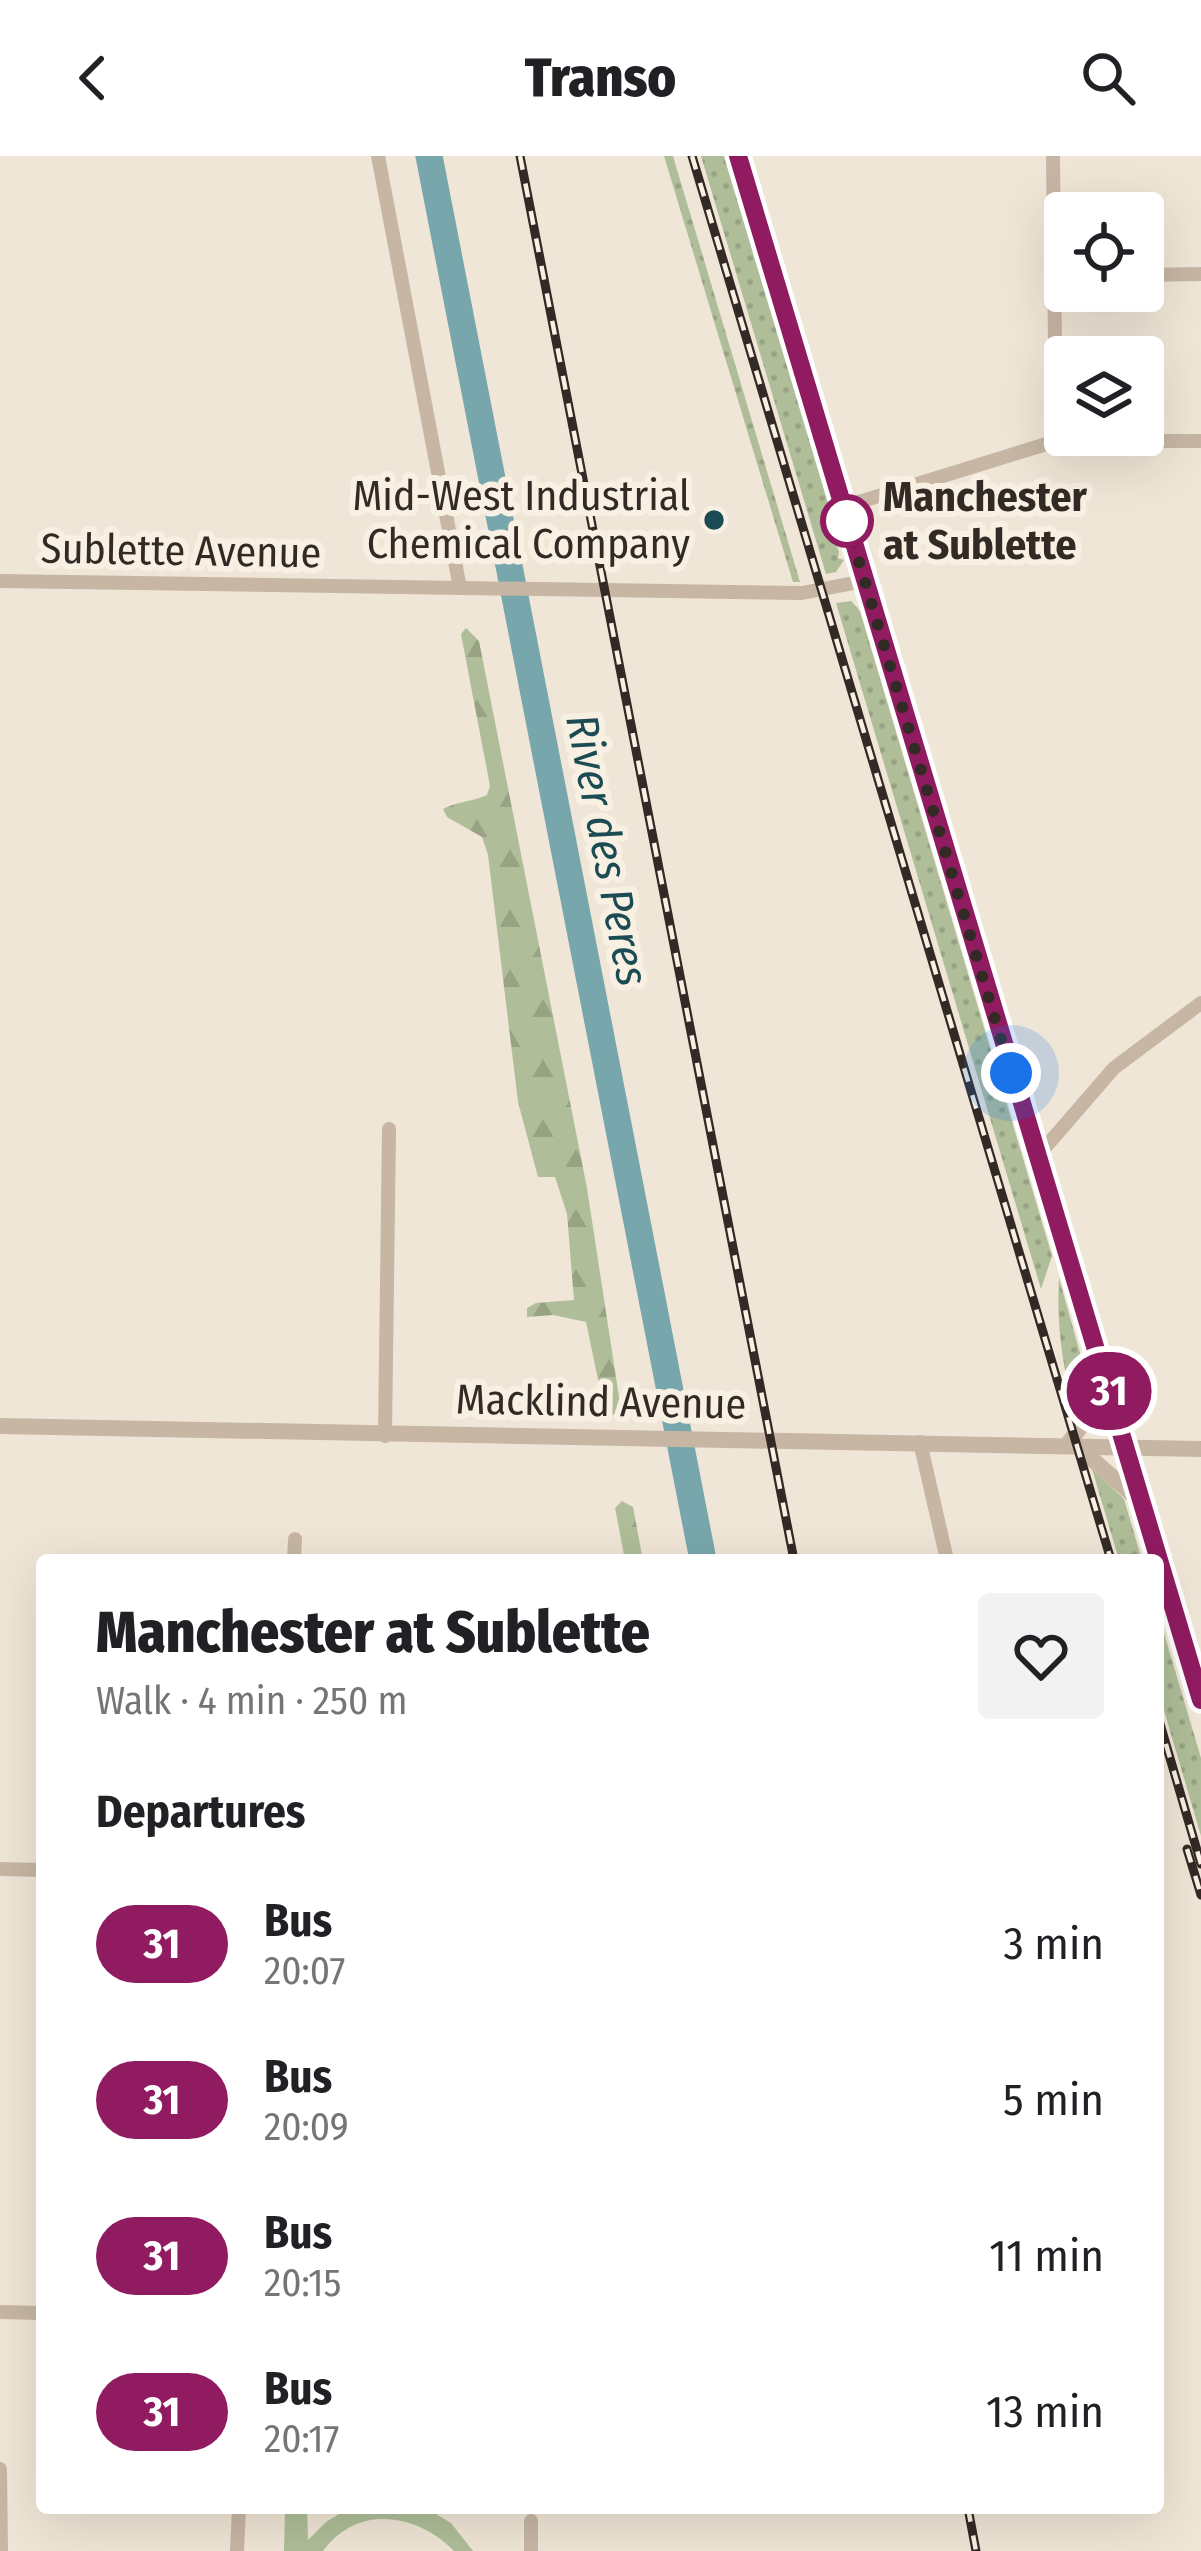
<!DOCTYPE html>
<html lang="en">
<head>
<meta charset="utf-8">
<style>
  :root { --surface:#fff; --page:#f2f2f2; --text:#202124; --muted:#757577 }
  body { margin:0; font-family:"Fira Sans Condensed",sans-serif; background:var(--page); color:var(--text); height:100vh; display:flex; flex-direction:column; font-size:45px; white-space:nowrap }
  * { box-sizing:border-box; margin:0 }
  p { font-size:39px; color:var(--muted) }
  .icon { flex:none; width:66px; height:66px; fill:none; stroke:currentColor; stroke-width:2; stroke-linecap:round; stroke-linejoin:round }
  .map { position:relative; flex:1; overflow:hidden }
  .panel { position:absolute; left:36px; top:1398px; width:1128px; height:960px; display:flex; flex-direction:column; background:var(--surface); border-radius:12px; box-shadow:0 12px 48px #0002 }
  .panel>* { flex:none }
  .badge { padding:0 24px; border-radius:39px; font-size:42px; line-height:78px }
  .buttons { position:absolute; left:1044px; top:36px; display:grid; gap:24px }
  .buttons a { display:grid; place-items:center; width:120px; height:120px; border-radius:12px; background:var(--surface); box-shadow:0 12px 48px #0002; font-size:60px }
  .you { position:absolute; width:60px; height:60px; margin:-30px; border:9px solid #fff; border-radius:50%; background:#1a73e8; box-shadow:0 0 0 18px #1a73e833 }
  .map>.badge { position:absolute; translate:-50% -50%; box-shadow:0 0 0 6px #fff }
  h2 { padding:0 60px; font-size:45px; line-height:108px }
  .round { display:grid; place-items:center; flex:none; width:126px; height:126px; border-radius:12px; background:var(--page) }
  .headline { display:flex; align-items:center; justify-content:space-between; height:204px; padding:0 60px }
  h1 { font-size:57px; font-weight:800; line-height:90px }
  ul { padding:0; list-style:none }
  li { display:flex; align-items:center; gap:36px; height:156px; padding:0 60px }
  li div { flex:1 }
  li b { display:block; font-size:45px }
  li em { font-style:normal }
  li .badge { min-width:132px; font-weight:700; text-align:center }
  header { display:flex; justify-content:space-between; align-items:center; height:156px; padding:0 60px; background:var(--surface); font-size:54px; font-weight:800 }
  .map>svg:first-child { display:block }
  .grass { fill:url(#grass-dots) }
  .forest { fill:url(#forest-firs) }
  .pitch { fill:#afbe98 }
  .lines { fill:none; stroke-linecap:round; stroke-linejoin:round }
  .river { stroke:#77a6ac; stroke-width:27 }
  .minor { stroke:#c7b6a4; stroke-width:14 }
  .tertiary { stroke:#c7b6a4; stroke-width:16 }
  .secondary { stroke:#9b8575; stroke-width:18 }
  .rail-casing { stroke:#332a25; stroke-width:9 }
  .rail { stroke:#f8f0e3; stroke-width:4.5; stroke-dasharray:14; stroke-linecap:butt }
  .line-casing { stroke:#fff; stroke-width:27 }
  .line { stroke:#901b61; stroke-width:18 }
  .walk { stroke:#332a25; stroke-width:12; stroke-dasharray:0 21.6 }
  .poi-dot { fill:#1c4c53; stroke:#f8f0e3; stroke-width:4.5 }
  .stop-dot { fill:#fff; stroke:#901b61; stroke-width:6 }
  .labels { text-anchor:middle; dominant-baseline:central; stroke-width:12; stroke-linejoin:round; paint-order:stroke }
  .poi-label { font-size:42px; fill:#332a25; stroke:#f8f0e3; text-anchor:end }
  .stop-label { font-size:42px; font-weight:bold; fill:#332a25; stroke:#f8f0e3; text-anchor:start }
  .street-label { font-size:42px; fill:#332a25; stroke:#f8f0e3 }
  .water-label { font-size:45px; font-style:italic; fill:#1c4c53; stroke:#f8f0e3 }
</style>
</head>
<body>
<header><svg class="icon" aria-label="back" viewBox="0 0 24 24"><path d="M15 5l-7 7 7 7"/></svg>Transo<svg class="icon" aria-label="search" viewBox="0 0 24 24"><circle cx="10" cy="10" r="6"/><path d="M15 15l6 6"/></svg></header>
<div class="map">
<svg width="1201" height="2395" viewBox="0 0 1201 2395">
  <defs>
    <pattern id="grass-dots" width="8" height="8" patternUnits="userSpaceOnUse" patternTransform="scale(3)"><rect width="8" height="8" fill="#afbe98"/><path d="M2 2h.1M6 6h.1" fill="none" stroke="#97a383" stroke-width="1.8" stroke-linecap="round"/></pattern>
    <pattern id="forest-firs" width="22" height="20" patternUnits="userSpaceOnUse" patternTransform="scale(3)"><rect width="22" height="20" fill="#afbe98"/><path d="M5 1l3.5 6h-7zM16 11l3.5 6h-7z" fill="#97a383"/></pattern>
  </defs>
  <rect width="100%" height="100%" fill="#f0e6d7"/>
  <g class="grass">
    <path d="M 664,0 L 673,0 L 800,426 L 793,426 Z"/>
    <path d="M 701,0 L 725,0 L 835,368 L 829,370 L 839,396 L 838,402 L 844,404 L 836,416 L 826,418 Z"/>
    <path d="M 851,445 L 860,455 L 1052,1100 L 1041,1133 L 836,447 Z"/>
    <path d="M 1059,1122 L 1087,1222 L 1077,1263 C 1063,1216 1056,1171 1059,1122 Z"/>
    <path d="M 1092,1313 L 1124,1343 L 1142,1404 L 1119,1404 Z"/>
    <path d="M 1158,1457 L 1201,1602 L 1201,1680 L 1158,1534 Z"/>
  </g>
  <g class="forest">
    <path d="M 466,472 L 479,485 L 587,1032 L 621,1254 L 613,1259 L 605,1257 L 586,1166 L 553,1159 L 527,1161 L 527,1152 L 536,1147 L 574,1144 L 567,1058 L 555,1021 L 538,1021 L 518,946 L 488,699 L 482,681 L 447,661 L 443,653 C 457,645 472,646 487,639 L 490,630 L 461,478 Z"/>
    <path d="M 622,1345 L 633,1351 L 643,1404 L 625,1404 L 615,1352 Z"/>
  </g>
  <path class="pitch" d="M 285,2352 L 307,2352 L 308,2384 L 326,2366 L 349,2352 L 426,2352 L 451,2367 L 473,2395 L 454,2395 C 417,2357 357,2348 323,2395 L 284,2395 Z"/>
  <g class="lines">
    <path class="river" d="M 429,0 L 703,1404"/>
    <g class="minor">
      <path d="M 378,0 L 460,432"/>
      <path d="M 1053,0 L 1056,285"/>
      <path d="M 1143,119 L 1201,118"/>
      <path d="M 843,351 L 1056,285 L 1201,285"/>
      <path d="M 0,425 L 802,437 L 864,425"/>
      <path d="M 1036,1002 L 1114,912 L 1201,847"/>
      <path d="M 385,1280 L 389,973"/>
      <path d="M 920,1286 L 947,1404"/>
      <path d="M 294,1404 L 295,1383"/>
      <path d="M 0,1713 L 42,1714"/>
      <path d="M 0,2156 L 42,2157"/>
      <path d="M 0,2313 L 1,2395"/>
      <path d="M 531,2365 L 531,2395"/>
      <path d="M 237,2395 L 239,2352"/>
    </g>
    <g class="tertiary">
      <path d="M 0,1270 L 1201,1293"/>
      <path d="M 1067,1289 L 1085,1265 L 1105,1222"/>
      <path d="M 1077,1290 L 1142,1347"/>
    </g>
    <path class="secondary" d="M 738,0 L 1201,1544"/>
    <g class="rail-casing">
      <g id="rail">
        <path d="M 520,0 L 794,1404"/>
        <path d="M 692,0 L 1111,1404"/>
        <path d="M 1158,1561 L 1201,1708"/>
        <path d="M 1187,1693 L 1201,1739"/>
        <path d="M 968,2352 L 976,2395"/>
      </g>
    </g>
    <use href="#rail" class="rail"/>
  </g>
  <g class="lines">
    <g class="line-casing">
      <path id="line" d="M 738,0 L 1201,1544"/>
    </g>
    <use href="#line" class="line"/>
    <path class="walk" d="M 847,365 L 1011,917"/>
  </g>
  <circle class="poi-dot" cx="714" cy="364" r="12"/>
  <circle class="stop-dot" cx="847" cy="365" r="24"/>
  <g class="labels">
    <g class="poi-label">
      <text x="690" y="340">Mid-West Industrial<tspan x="690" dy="48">Chemical Company</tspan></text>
    </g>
    <g class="stop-label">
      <text x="883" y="341">Manchester<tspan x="883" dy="48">at Sublette</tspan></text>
    </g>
    <g class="street-label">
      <text transform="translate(181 395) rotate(1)">Sublette Avenue</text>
      <text transform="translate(601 1246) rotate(1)">Macklind Avenue</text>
    </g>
    <g class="water-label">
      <text transform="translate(607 694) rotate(79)">River des Peres</text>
    </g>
  </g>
</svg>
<div class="buttons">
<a><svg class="icon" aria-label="locate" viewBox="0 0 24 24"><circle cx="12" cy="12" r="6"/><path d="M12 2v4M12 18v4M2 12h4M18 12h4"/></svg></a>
<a><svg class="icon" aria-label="layers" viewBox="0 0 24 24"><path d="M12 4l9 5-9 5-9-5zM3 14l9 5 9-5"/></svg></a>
</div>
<div class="you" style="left:1011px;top:917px"></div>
<b class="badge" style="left:1109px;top:1235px;background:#901b61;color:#fff">31</b>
<section class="panel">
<div class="headline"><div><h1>Manchester at Sublette</h1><p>Walk · 4 min · 250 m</p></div><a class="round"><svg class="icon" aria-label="heart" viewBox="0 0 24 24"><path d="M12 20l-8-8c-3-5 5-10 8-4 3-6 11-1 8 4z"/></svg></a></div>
<h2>Departures</h2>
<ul>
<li><span class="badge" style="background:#901b61;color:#fff">31</span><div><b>Bus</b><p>20:07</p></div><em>3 min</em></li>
<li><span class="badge" style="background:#901b61;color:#fff">31</span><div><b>Bus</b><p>20:09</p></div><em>5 min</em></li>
<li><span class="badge" style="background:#901b61;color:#fff">31</span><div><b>Bus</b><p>20:15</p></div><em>11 min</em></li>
<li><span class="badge" style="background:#901b61;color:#fff">31</span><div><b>Bus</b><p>20:17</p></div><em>13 min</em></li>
</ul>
</section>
</div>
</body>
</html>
